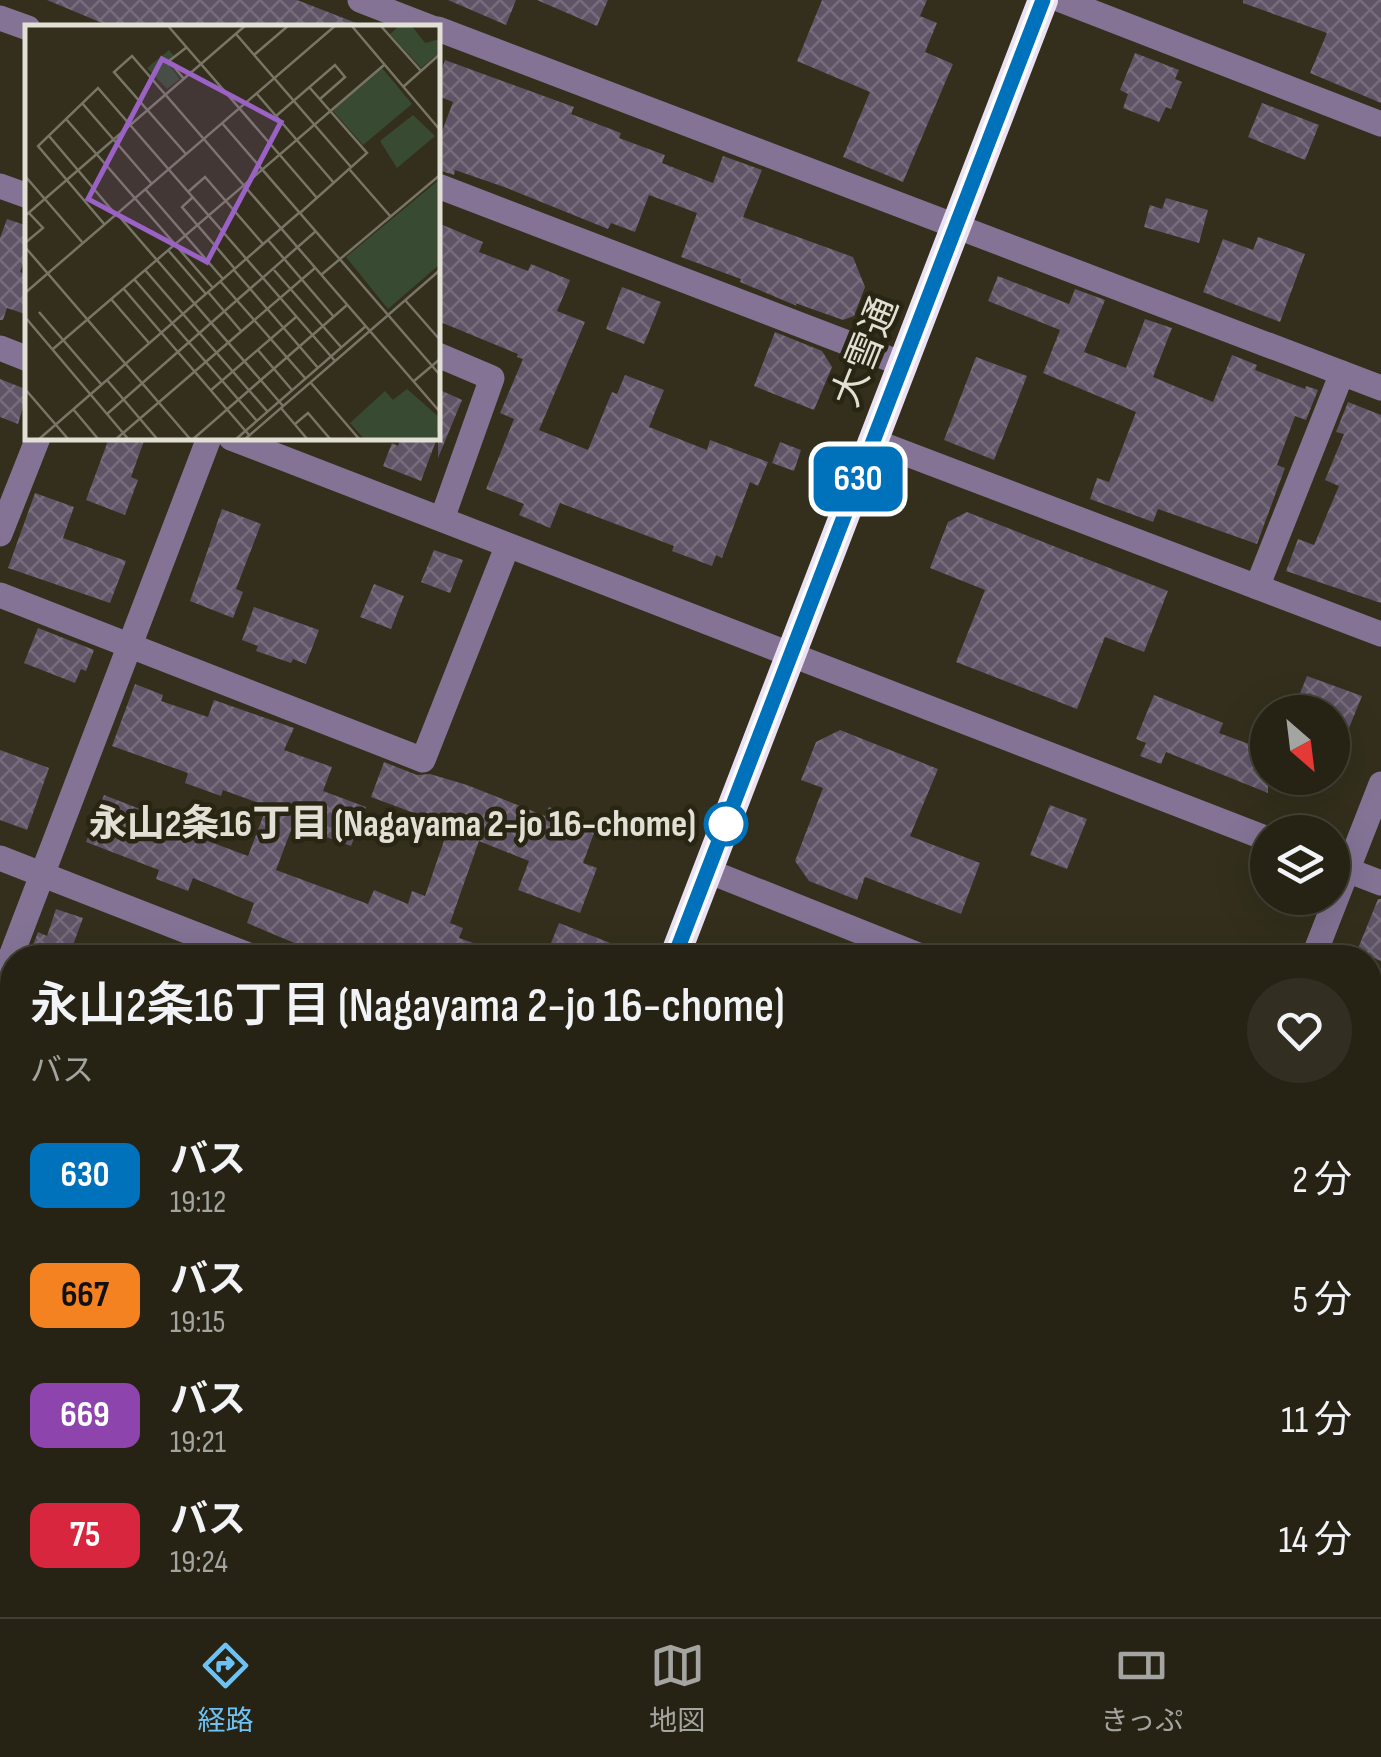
<!DOCTYPE html>
<html lang="ja">
<head>
<meta charset="utf-8">
<style>
  :root { --surface:#262315; --page:#322f22; --text:#f1f3f6; --muted:#a4a4a0; --line:#424034; --accent:#6ec2f3 }
  body { margin:0; font-family:"Sofia Sans Condensed","Noto Sans JP",sans-serif; background:var(--page); color:var(--text); height:100vh; display:flex; flex-direction:column; font-size:38px; white-space:nowrap }
  * { box-sizing:border-box; margin:0 }
  p { font-size:32px; color:var(--muted) }
  .icon { flex:none; width:55px; height:55px; fill:none; stroke:currentColor; stroke-width:2; stroke-linecap:round; stroke-linejoin:round }
  .map { position:relative; flex:1; overflow:hidden }
  .panel { position:absolute; left:0px; top:945px; width:1382px; height:672px; display:flex; flex-direction:column; background:var(--surface); border-radius:40px 40px 0 0; box-shadow:0 10px 40px #0002,0 0 0 2px var(--line) }
  .panel>* { flex:none }
  .badge { padding:0 20px; border-radius:15px; font-size:35px; line-height:65px }
  .needle { width:65px; rotate:152deg }
  .fabs { position:absolute; left:1250px; top:695px; display:grid; gap:20px }
  .fabs a { display:grid; place-items:center; width:100px; height:100px; border-radius:50%; background:var(--surface); box-shadow:0 10px 40px #0002,0 0 0 2px var(--line); font-size:50px }
  .map>.badge { position:absolute; translate:-50% -50%; box-shadow:0 0 0 5px #fff }
  .round { display:grid; place-items:center; flex:none; width:105px; height:105px; border-radius:52px; background:var(--page) }
  .head { display:flex; align-items:center; justify-content:space-between; height:170px; padding:0 30px }
  h1 { font-size:48px; font-weight:600; line-height:75px }
  ul { padding:0; list-style:none }
  li { display:flex; align-items:center; gap:30px; height:120px; padding:0 30px }
  li div { flex:1 }
  li b { display:block; font-size:38px }
  li em { font-style:normal }
  li .badge { min-width:110px; font-weight:700; text-align:center }
  .menu { display:flex; justify-content:space-around; align-items:center; height:140px; border-top:2px solid var(--line); background:var(--surface); font-size:28px; color:var(--muted) }
  .menu a { display:grid; justify-items:center; gap:5px }
  .menu .active { color:var(--accent) }
  .map>svg:first-child { display:block }
  .grass { fill:url(#grass-tufts) }
  .building { fill:url(#building-cross-hatch) }
  .lines { fill:none; stroke-linecap:round; stroke-linejoin:round }
  .minor { stroke:#847395; stroke-width:25 }
  .highway { stroke:#eae2f3; stroke-width:30 }
  .line-casing { stroke:#fff; stroke-width:22 }
  .line { stroke:#0072bc; stroke-width:15 }
  .stop-dot { fill:#fff; stroke:#0072bc; stroke-width:5 }
  .labels { text-anchor:middle; dominant-baseline:central; stroke-width:9; stroke-linejoin:round; paint-order:stroke }
  .street-label { font-size:38px; fill:#e2dfd4; stroke:#292513 }
  .stop-label { font-size:38px; font-weight:bold; fill:#e2dfd4; stroke:#292513; text-anchor:end }
  .inset-road { fill:none; stroke:#797566; stroke-width:2.5 }
  .view { fill:#9a62c5; fill-opacity:0.15; stroke:#9a62c5; stroke-width:5 }
  .inset-edge { fill:none; stroke:#e2dfd4; stroke-width:5 }
</style>
</head>
<body>
<div class="map">
<svg width="1381" height="1617" viewBox="0 0 1381 1617">
  <defs>
    <pattern id="grass-tufts" width="24" height="20" patternUnits="userSpaceOnUse" patternTransform="scale(2.5)"><rect width="24" height="20" fill="#394a33"/><path d="M3 7l-1-3M5 7V3M7 7l1-3M15 17l-1-3M17 17v-4M19 17l1-3" fill="none" stroke="#556450"/></pattern>
    <pattern id="building-cross-hatch" width="8" height="8" patternUnits="userSpaceOnUse" patternTransform="scale(2.5)"><rect width="8" height="8" fill="#5f5466"/><path d="M0 0l8 8M0 8l8-8" fill="none" stroke="#766c7b"/></pattern>
  </defs>
  <rect width="100%" height="100%" fill="#332f1c"/>
  <path class="grass" d="M 1370,1422 L 1381,1426 L 1381,1617 L 1327,1617 L 1300,1605 L 1370,1605 Z"/>
  <g class="building">
    <path d="M 47,0 L 297,0 L 364,26 L 114,28 Z"/>
    <path d="M 448,0 L 516,0 L 506,25 Z"/>
    <path d="M 537,0 L 608,0 L 597,26 Z"/>
    <path d="M 822,0 L 927,0 L 920,16 L 937,23 L 925,52 L 953,64 L 903,182 L 843,157 L 870,92 L 797,61 Z"/>
    <path d="M 1243,0 L 1381,0 L 1381,103 L 1310,73 L 1327,33 L 1243,3 Z"/>
    <path d="M 1135,53 L 1179,70 L 1175,79 L 1182,82 L 1171,109 L 1166,107 L 1159,122 L 1123,108 L 1128,94 L 1120,90 Z"/>
    <path d="M 445,60 L 574,107 L 571,114 L 621,133 L 619,138 L 665,155 L 662,163 L 713,183 L 723,156 L 762,170 L 743,217 L 853,257 L 865,287 L 854,316 L 843,320 L 795,303 L 797,306 L 740,282 L 741,279 L 681,257 L 697,213 L 649,195 L 635,232 L 611,223 L 608,229 L 507,188 L 455,170 L 454,175 L 438,170 L 438,142 L 453,102 L 438,96 L 438,80 Z"/>
    <path d="M 1262,103 L 1319,125 L 1305,160 L 1248,137 Z"/>
    <path d="M 1166,198 L 1208,210 L 1199,243 L 1144,227 L 1150,205 L 1162,209 Z"/>
    <path d="M 7,219 L 28,226 L 28,252 L 20,272 L 28,275 L 28,315 L 7,308 L 3,320 L 0,320 L 0,238 Z"/>
    <path d="M 438,223 L 483,242 L 479,252 L 528,271 L 531,264 L 570,280 L 557,311 L 585,322 L 539,430 L 588,450 L 612,392 L 617,394 L 625,375 L 664,390 L 649,427 L 707,450 L 710,440 L 768,462 L 758,486 L 750,482 L 722,558 L 716,555 L 712,566 L 672,551 L 674,546 L 560,503 L 550,528 L 519,515 L 524,504 L 486,489 L 514,419 L 500,413 L 523,359 L 517,357 L 518,354 L 438,321 Z"/>
    <path d="M 1258,237 L 1305,254 L 1280,322 L 1203,292 L 1223,239 L 1253,250 Z"/>
    <path d="M 998,276 L 1069,304 L 1075,289 L 1105,300 L 1084,352 L 1126,368 L 1145,319 L 1172,328 L 1153,377 L 1213,402 L 1232,355 L 1257,365 L 1255,370 L 1305,389 L 1306,386 L 1318,390 L 1306,420 L 1295,416 L 1277,465 L 1285,468 L 1257,544 L 1158,509 L 1153,522 L 1090,499 L 1097,478 L 1109,482 L 1136,412 L 1043,373 L 1060,330 L 988,301 Z"/>
    <path d="M 622,287 L 661,302 L 644,344 L 606,329 Z"/>
    <path d="M 775,332 L 822,351 L 832,367 L 814,410 L 754,386 Z"/>
    <path d="M 976,357 L 1027,376 L 994,460 L 944,440 Z"/>
    <path d="M 0,379 L 28,390 L 18,424 L 0,417 Z"/>
    <path d="M 438,389 L 462,400 L 438,458 Z"/>
    <path d="M 1348,402 L 1381,415 L 1381,603 L 1286,571 L 1298,539 L 1314,545 L 1339,486 L 1325,480 L 1344,434 L 1336,432 Z"/>
    <path d="M 109,438 L 145,438 L 131,477 L 138,480 L 125,515 L 86,500 Z"/>
    <path d="M 401,438 L 437,438 L 421,481 L 383,466 L 392,443 L 398,446 Z"/>
    <path d="M 780,442 L 801,450 L 794,471 L 772,463 Z"/>
    <path d="M 35,493 L 74,507 L 63,538 L 126,561 L 110,603 L 8,568 Z"/>
    <path d="M 222,509 L 261,524 L 236,589 L 243,592 L 233,618 L 190,601 Z"/>
    <path d="M 967,512 L 1168,591 L 1144,652 L 1105,637 L 1077,709 L 956,662 L 985,590 L 930,568 L 948,522 Z"/>
    <path d="M 434,550 L 463,560 L 450,593 L 421,582 Z"/>
    <path d="M 374,584 L 404,596 L 391,629 L 360,617 Z"/>
    <path d="M 254,607 L 319,630 L 306,664 L 293,659 L 291,663 L 256,651 L 258,646 L 242,640 Z"/>
    <path d="M 38,628 L 94,650 L 86,671 L 81,669 L 75,683 L 24,663 Z"/>
    <path d="M 1307,676 L 1362,696 L 1349,728 L 1332,722 L 1332,712 L 1307,712 L 1294,708 Z"/>
    <path d="M 135,684 L 163,695 L 161,701 L 208,717 L 214,700 L 294,728 L 284,750 L 332,767 L 323,791 L 366,807 L 351,846 L 293,825 L 276,870 L 368,904 L 374,890 L 408,904 L 412,891 L 425,896 L 449,826 L 371,797 L 384,762 L 417,775 L 430,774 L 467,785 L 545,816 L 549,807 L 597,825 L 583,863 L 597,868 L 580,913 L 518,890 L 529,861 L 479,841 L 450,923 L 463,928 L 459,938 L 505,954 L 504,958 L 366,958 L 336,945 L 333,953 L 313,945 L 311,950 L 247,923 L 254,903 L 193,878 L 188,891 L 156,879 L 159,870 L 86,842 L 104,795 L 140,809 L 138,815 L 248,856 L 267,806 L 223,790 L 221,796 L 185,783 L 188,773 L 112,746 Z"/>
    <path d="M 1154,695 L 1223,723 L 1219,733 L 1268,751 L 1268,793 L 1166,752 L 1161,764 L 1140,756 L 1146,743 L 1136,739 Z"/>
    <path d="M 840,730 L 938,769 L 910,836 L 980,863 L 961,914 L 865,877 L 857,900 L 809,881 L 795,861 L 823,788 L 801,780 L 816,742 Z"/>
    <path d="M 0,750 L 49,768 L 27,830 L 0,820 Z"/>
    <path d="M 1050,805 L 1087,819 L 1067,869 L 1030,855 Z"/>
    <path d="M 1378,899 L 1381,899 L 1381,961 L 1357,951 Z"/>
    <path d="M 56,909 L 83,918 L 73,945 L 99,955 L 99,958 L 28,958 L 38,932 L 47,936 Z"/>
    <path d="M 559,923 L 644,956 L 644,958 L 545,958 Z"/>
  </g>
  <g class="lines">
    <g class="minor">
      <path d="M 360,0 L 432,28"/>
      <path d="M 1061,0 L 1381,124"/>
      <path d="M 0,18 L 28,28"/>
      <path d="M 438,29 L 1381,388"/>
      <path d="M 0,186 L 28,196"/>
      <path d="M 438,186 L 905,365"/>
      <path d="M 0,348 L 28,359"/>
      <path d="M 438,355 L 492,378 L 442,519"/>
      <path d="M 231,438 L 1268,839"/>
      <path d="M 873,441 L 1381,634"/>
      <path d="M 0,534 L 38,438"/>
      <path d="M 1257,587 L 1342,373"/>
      <path d="M 0,595 L 423,760 L 507,547"/>
      <path d="M 0,858 L 256,958"/>
      <path d="M 1334,865 L 1381,883"/>
      <path d="M 708,871 L 926,958"/>
      <path d="M 1313,958 L 1381,784"/>
      <path d="M 0,985 L 209,438"/>
      <path d="M 0,1124 L 12,1129"/>
      <path d="M 1370,1131 L 1381,1135"/>
      <path d="M 0,1372 L 12,1377"/>
      <path d="M 1370,1388 L 1381,1392"/>
      <path d="M 599,1605 L 630,1617"/>
      <path d="M 1244,1605 L 1275,1617"/>
      <path d="M 1059,1617 L 1063,1605"/>
    </g>
    <g class="highway">
      <path d="M 674,958 L 1043,0"/>
      <path d="M 417,1617 L 422,1605"/>
    </g>
  </g>
  <g class="lines">
    <g class="line-casing">
      <path id="line" d="M 674,958 L 1043,0"/>
    </g>
    <use href="#line" class="line"/>
  </g>
  <circle class="stop-dot" cx="726" cy="824" r="20"/>
  <g class="labels">
    <g class="street-label">
      <text transform="translate(866 352) rotate(-68)">大雪通</text>
    </g>
    <g class="stop-label">
      <text x="696" y="824">永山2条16丁目 (Nagayama 2-jo 16-chome)</text>
    </g>
  </g>
  <g transform="translate(25 25)">
    <rect width="415" height="415" fill="#332f1c"/>
    <path d="M 375,0 L 386,0 L 400,18 L 415,14 L 415,27 L 396,43 L 365,9 ZM 144,25 L 149,31 L 142,37 L 155,54 L 142,64 L 122,43 ZM 357,43 L 387,79 L 338,120 L 307,85 ZM 415,154 L 415,239 L 363,284 L 321,232 Z" fill="#394a33"/>
    <path d="M 388,90 L 410,111 L 372,143 L 355,116 ZM 382,364 L 415,393 L 411,415 L 340,415 L 325,398 L 360,366 L 368,375 Z" fill="#394a33"/>
    <path class="inset-road" d="M 326,0 L 415,105M 355,0 L 396,46M 144,2 L 292,173M 211,9 L 326,142M 229,30 L 264,0M 159,54 L 144,36 L 162,22M 378,62 L 415,29M 232,69 L 309,158M 57,78 L 127,159M 251,91 L 310,40 L 320,52 L 295,74M 41,94 L 188,263M 197,98 L 415,350M 24,111 L 91,190M 161,129 L 89,47 L 107,31 L 415,387M 325,145 L 366,192M 0,151 L 57,217M 121,165 L 198,254M 163,167 L 180,152 L 238,219M 168,172 L 157,182 L 210,244M 275,188 L 342,128 L 285,63M 93,190 L 258,381M 0,191 L 221,0M 80,200 L 13,121 L 73,63 L 310,336M 243,215 L 309,292M 0,218 L 18,203 L 4,188M 0,222 L 166,415M 143,225 L 181,269M 120,245 L 242,386M 209,245 L 293,343M 249,245 L 316,322M 296,250 L 415,150M 109,254 L 232,396M 195,256 L 280,353M 98,263 L 224,410M 183,267 L 216,306M 0,268 L 311,0M 86,274 L 124,318M 380,275 L 415,315M 14,287 L 76,359M 0,292 L 104,415M 28,324 L 359,40M 232,324 L 267,365M 82,355 L 133,415M 389,356 L 415,334M 286,358 L 335,415M 0,364 L 44,415M 185,366 L 271,292M 256,383 L 283,415M 48,384 L 74,415M 82,389 L 291,206M 270,399 L 283,388 L 306,415M 13,415 L 275,187M 90,415 L 290,243M 167,415 L 322,280M 210,415 L 341,301M 219,415 L 415,245"/>
    <path class="view" d="M 137,34 L 256,97 L 182,237 L 63,174 Z"/>
    <rect width="415" height="415" class="inset-edge"/>
  </g>
</svg>
<div class="fabs">
<a><svg class="needle" viewBox="-14 -14 28 28"><path d="M0-13l5 13h-10z" fill="#e53935"/><path d="M0 13l5-13h-10z" fill="#a4a4a0"/></svg></a>
<a><svg class="icon" aria-label="layers" viewBox="0 0 24 24"><path d="M12 4l9 5-9 5-9-5zM3 14l9 5 9-5"/></svg></a>
</div>
<b class="badge" style="left:858px;top:479px;background:#0072bc;color:#fff">630</b>
<section class="panel">
<div class="head"><div><h1>永山2条16丁目 (Nagayama 2-jo 16-chome)</h1><p>バス</p></div><a class="round"><svg class="icon" aria-label="heart" viewBox="0 0 24 24"><path d="M12 20l-8-8c-3-5 5-10 8-4 3-6 11-1 8 4z"/></svg></a></div>
<ul>
<li><span class="badge" style="background:#0072bc;color:#fff">630</span><div><b>バス</b><p>19:12</p></div><em>2 分</em></li>
<li><span class="badge" style="background:#f58220;color:#111">667</span><div><b>バス</b><p>19:15</p></div><em>5 分</em></li>
<li><span class="badge" style="background:#8e44ad;color:#fff">669</span><div><b>バス</b><p>19:21</p></div><em>11 分</em></li>
<li><span class="badge" style="background:#d7263d;color:#fff">75</span><div><b>バス</b><p>19:24</p></div><em>14 分</em></li>
</ul>
</section>
</div>
<nav class="menu">
<a class="active"><svg class="icon" aria-label="directions" viewBox="0 0 24 24"><path d="M12 3l9 9-9 9-9-9zM9 14v-3h6M13 9l2 2-2 2"/></svg>経路</a>
<a><svg class="icon" aria-label="map" viewBox="0 0 24 24"><path d="M3 6l6-2 6 2 6-2v14l-6 2-6-2-6 2zM9 4v14M15 6v14"/></svg>地図</a>
<a><svg class="icon" aria-label="tickets" viewBox="0 0 24 24"><path d="M3 7h18v10H3zM15 7v10"/></svg>きっぷ</a>
</nav>
</body>
</html>
